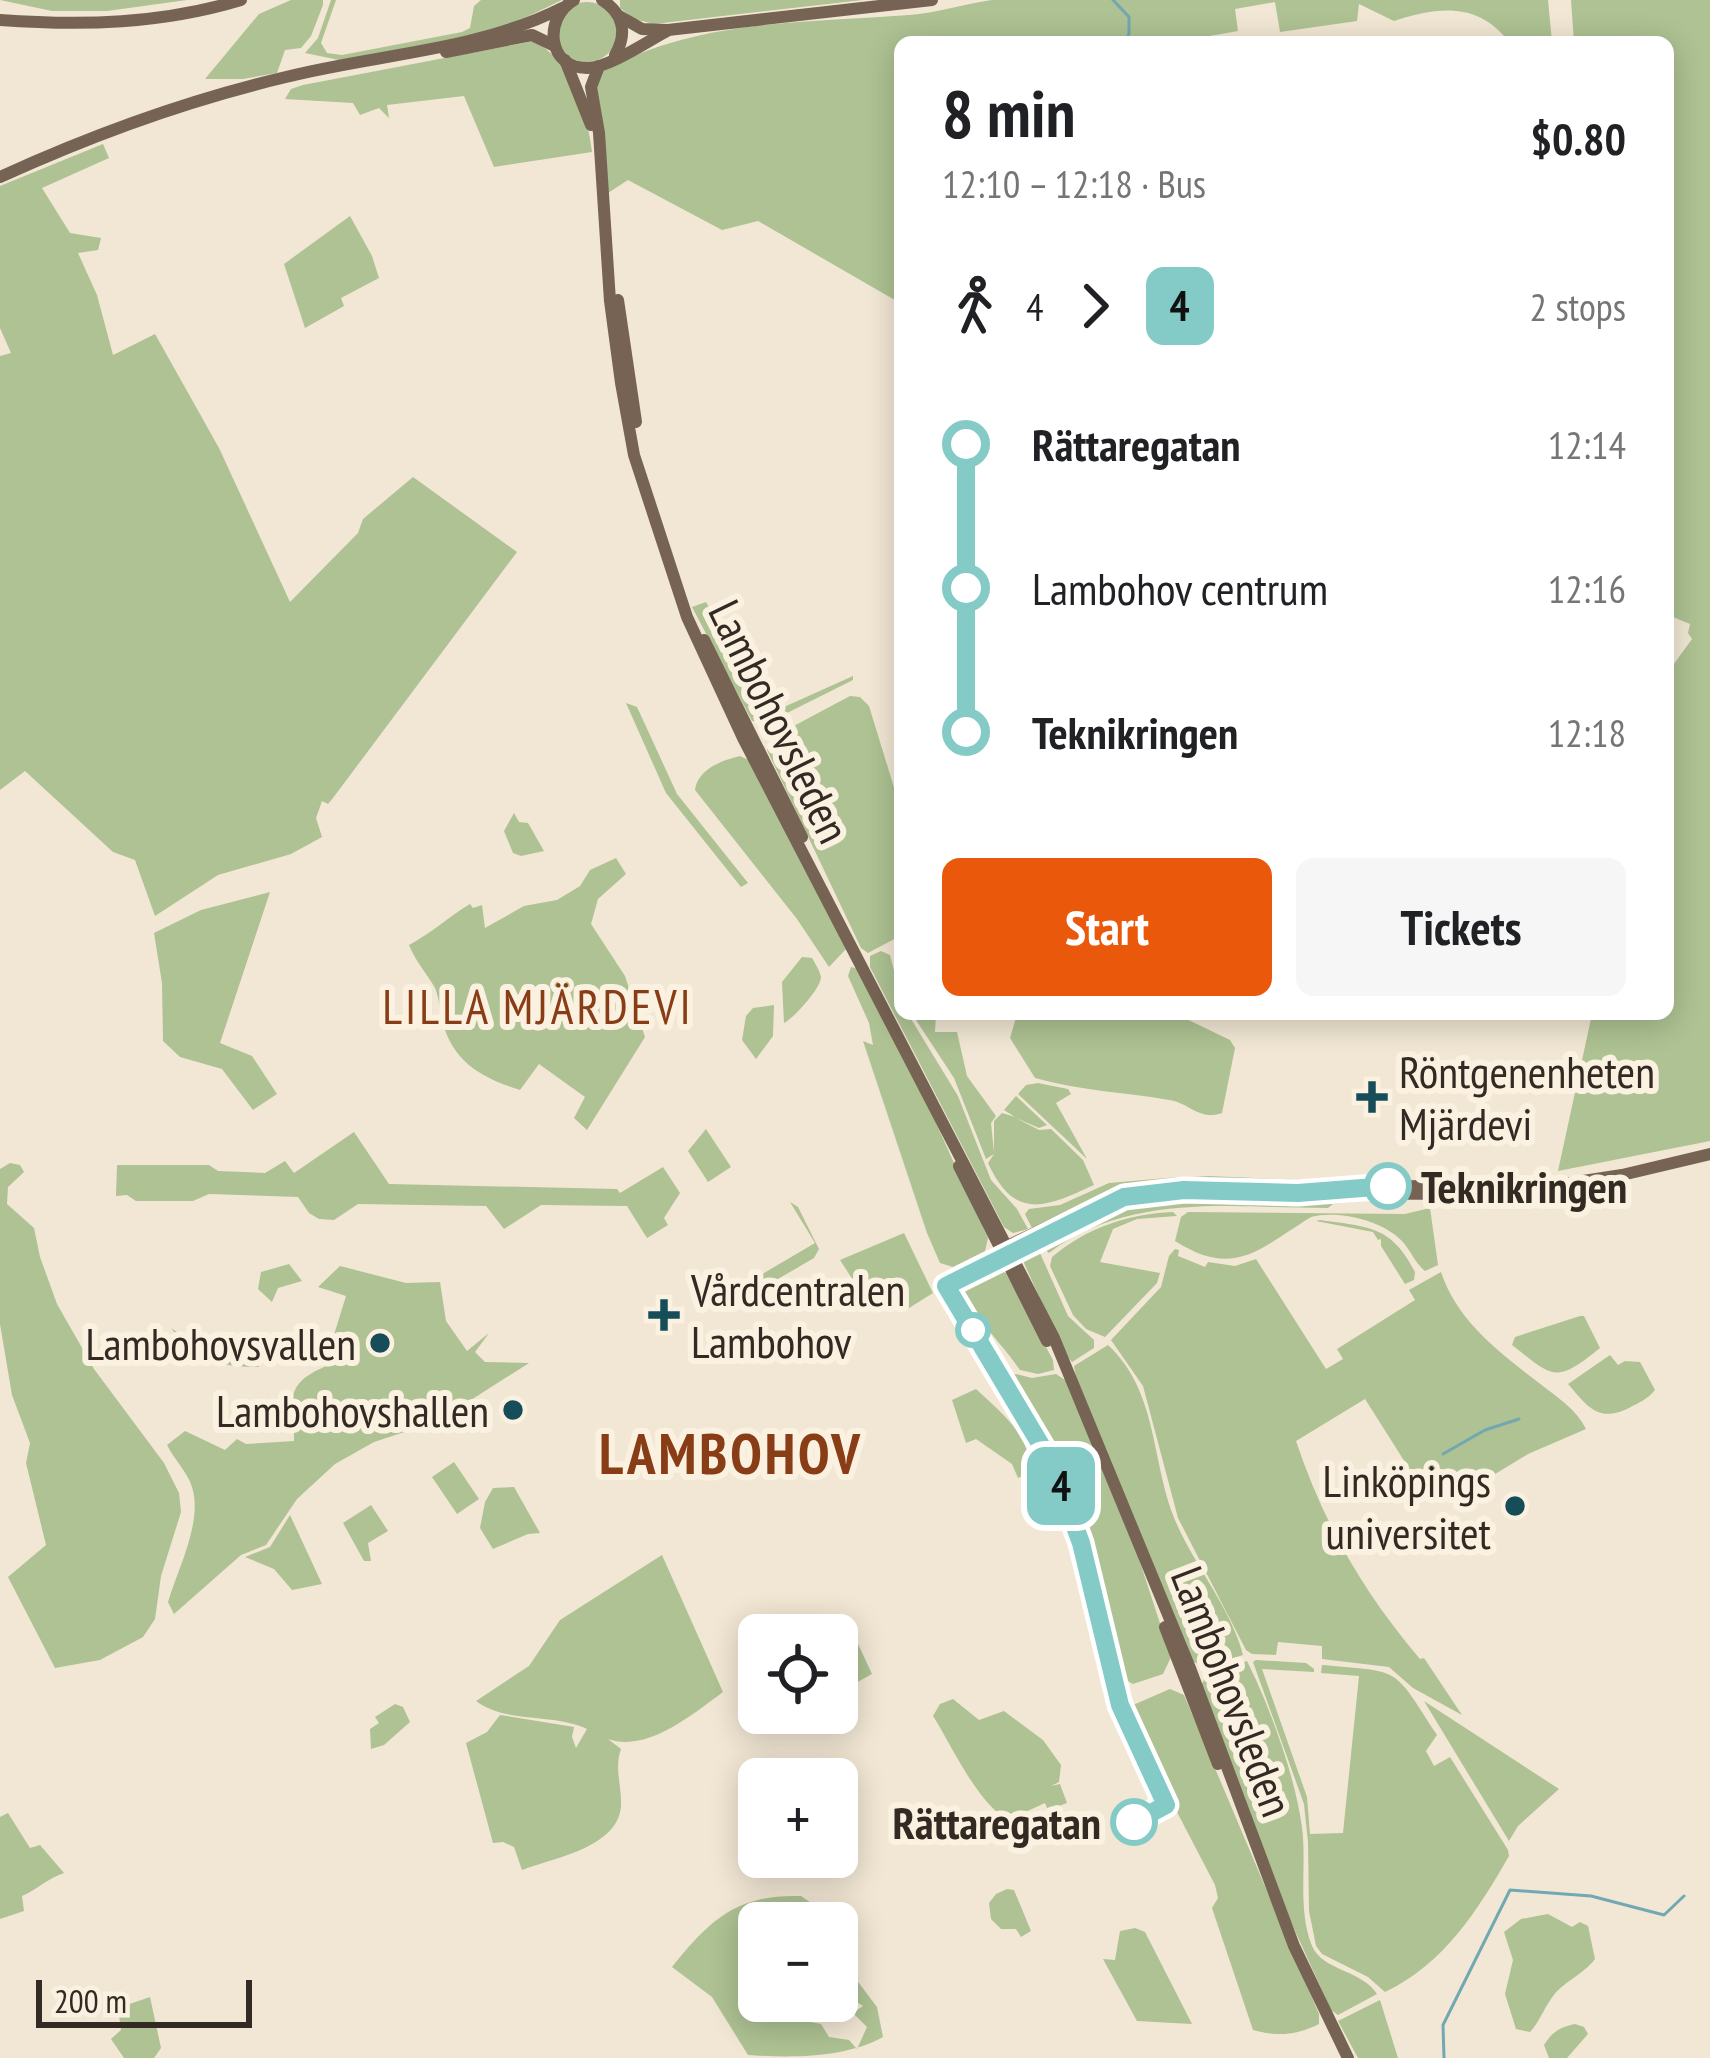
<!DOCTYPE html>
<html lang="en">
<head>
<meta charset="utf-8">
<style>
  :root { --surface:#fff; --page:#f6f6f6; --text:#202124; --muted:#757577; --accent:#ea580c }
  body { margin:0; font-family:"PT Sans Narrow",sans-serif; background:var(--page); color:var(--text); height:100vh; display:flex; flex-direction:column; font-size:45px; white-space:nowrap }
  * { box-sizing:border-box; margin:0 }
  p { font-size:39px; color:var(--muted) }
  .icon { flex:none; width:66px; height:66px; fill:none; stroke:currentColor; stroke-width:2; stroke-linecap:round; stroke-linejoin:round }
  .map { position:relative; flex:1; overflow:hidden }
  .sheet { position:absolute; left:894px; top:36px; width:780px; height:984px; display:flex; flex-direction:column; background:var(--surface); border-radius:18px; box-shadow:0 6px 30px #0003 }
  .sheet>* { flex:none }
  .badge { padding:0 24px; border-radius:18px; font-size:42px; line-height:78px }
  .controls { position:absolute; left:738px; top:1614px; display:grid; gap:24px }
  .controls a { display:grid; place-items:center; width:120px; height:120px; border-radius:18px; background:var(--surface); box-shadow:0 6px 30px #0003; font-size:60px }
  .scale { position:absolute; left:36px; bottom:30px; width:216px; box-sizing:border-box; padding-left:12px; border:6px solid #342a24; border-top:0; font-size:33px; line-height:42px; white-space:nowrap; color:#342a24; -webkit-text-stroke:9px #faf1e0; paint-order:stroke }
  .map>.badge { position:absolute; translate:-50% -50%; box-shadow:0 0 0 6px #fff }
  .legs { display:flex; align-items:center; gap:18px; height:132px; padding:0 48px; font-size:39px }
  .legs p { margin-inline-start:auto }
  .head { display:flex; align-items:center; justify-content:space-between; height:204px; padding:0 48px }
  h1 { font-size:66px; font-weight:800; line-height:90px }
  .cta { display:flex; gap:24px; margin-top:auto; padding:24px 48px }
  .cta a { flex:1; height:138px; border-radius:18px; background:var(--accent); color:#fff; font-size:48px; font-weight:800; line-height:138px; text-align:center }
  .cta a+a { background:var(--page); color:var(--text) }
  ul { padding:0 48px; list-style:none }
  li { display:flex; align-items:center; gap:42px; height:144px; font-size:45px }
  li i { display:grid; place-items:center; width:18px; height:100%; margin:0 15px; background:currentColor }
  li i::after { content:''; width:30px; height:30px; margin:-15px; border:9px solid; border-radius:50%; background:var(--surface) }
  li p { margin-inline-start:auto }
  li:first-child i { background:linear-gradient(#0000 50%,currentColor 0) }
  li:last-child i { background:linear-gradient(currentColor 50%,#0000 0) }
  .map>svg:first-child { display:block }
  .green { fill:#aec293 }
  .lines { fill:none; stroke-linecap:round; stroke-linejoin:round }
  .stream { stroke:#71a8b1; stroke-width:3 }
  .major { stroke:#776353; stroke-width:12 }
  .line-1-casing { stroke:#fff; stroke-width:27 }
  .line-1 { stroke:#84cac6; stroke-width:18 }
  .poi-dot { fill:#164d58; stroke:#faf1e0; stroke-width:4.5 }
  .stop-1-dot { fill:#fff; stroke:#84cac6; stroke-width:6 }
  .labels { text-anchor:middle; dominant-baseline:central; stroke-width:12; stroke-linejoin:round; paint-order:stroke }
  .street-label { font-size:45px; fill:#342a24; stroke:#faf1e0 }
  .poi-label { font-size:45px; fill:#342a24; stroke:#faf1e0; text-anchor:end }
  .stop-label { font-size:45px; font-weight:bold; fill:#342a24; stroke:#faf1e0; text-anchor:start }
  .neighbourhood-label { font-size:48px; letter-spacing:3px; fill:#893d16; stroke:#faf1e0 }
  .district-label { font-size:57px; font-weight:bold; letter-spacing:3px; fill:#893d16; stroke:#faf1e0 }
</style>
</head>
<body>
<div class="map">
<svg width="1710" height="2058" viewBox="0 0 1710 2058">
  <rect width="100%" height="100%" fill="#f2e7d4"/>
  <g class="green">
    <path d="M 0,0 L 187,0 L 107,11 L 52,11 Z"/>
    <path d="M 291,0 L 323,0 L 323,5 L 311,36 L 301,48 L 285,50 L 277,73 L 243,79 L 205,79 L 259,14 Z"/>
    <path d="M 331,0 L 336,0 L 321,43 L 327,53 L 342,55 L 462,32 L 470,28 L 474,6 L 481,0 L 562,0 L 504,28 L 344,61 L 305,53 L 318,38 Z"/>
    <path d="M 620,0 L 863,0 L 654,24 L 634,19 L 620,8 Z"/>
    <path d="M 992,0 L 1548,0 L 1552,42 L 1509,42 C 1478,1 1437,7 1394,21 L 1359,4 L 1357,21 L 1280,32 L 1275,2 L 1235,9 L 1238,31 L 1176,42 L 900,42 L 900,303 L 758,221 L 722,230 L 628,180 L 608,193 L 595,93 L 601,72 C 697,19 803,23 909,15 C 936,13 964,4 992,0 Z"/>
    <path d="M 1571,0 L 1710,0 L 1710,1141 L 1558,1171 L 1592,1014 L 1668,1014 L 1668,672 L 1692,639 L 1688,633 L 1690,624 L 1668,615 L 1668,377 C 1677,350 1675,319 1668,292 L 1668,42 L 1661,42 L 1659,37 L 1655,42 L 1574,42 Z"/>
    <circle cx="587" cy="32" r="30"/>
    <path d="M 534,41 C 569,58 588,115 592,152 L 494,167 L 464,96 L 387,105 L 389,118 L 379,108 L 360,115 L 353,103 L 285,99 L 291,89 L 303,85 Z"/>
    <path d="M 103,144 L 109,158 L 42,188 L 70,233 L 101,238 L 98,250 L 78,253 L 97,295 L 113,355 L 155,334 L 219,448 L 290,602 L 358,533 L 363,519 L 413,477 L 517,552 L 333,798 L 328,804 L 322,801 L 316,818 L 322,837 L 291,854 L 218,875 L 155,916 L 135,860 L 113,852 L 25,771 L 0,790 L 0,356 L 11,353 L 0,328 L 0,186 Z"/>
    <path d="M 350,216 L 372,256 L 379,278 L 341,298 L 344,306 L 305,328 L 284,264 Z"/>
    <path d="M 706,602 L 759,697 L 784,707 L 853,676 L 853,680 L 769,722 L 752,721 L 692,607 Z"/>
    <path d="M 850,696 L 860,697 L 869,706 L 900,807 L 900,936 L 868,953 L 861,948 L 767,750 L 775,736 Z"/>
    <path d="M 626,703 L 637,707 L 677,794 L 748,883 L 741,887 L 666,793 Z"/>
    <path d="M 740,756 L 749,760 L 846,949 L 829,967 L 797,919 L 695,790 C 697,770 722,760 740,756 Z"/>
    <path d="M 514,813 L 519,822 L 528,823 L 544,851 L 521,856 L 513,853 L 504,831 Z"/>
    <path d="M 616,858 L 626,874 L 598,899 L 591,924 L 625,976 L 645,1037 L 587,1130 L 574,1118 L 585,1097 L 539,1064 L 520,1090 C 483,1078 455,1064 443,1024 C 439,1012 440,997 434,986 C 425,971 416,962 409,945 C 432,933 448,917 470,904 L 473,908 L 482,905 L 485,928 L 524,906 L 557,900 L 580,886 L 590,870 Z"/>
    <path d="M 270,892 L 220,1043 L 252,1056 L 277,1094 L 253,1110 L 222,1069 L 180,1057 L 163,1041 L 162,983 L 154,933 L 201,910 Z"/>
    <path d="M 881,951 L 890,955 L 900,994 L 900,1014 L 908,1014 L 958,1096 L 991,1180 L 1017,1209 L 1028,1229 L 1013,1233 L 1004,1227 L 870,967 L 870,956 Z"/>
    <path d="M 802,957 L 812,958 C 815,963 820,971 821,977 C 821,988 794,1018 784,1023 L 782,982 Z"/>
    <path d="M 851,967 L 859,969 L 921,1090 L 988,1238 L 985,1251 L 953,1267 L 940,1263 L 927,1233 L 863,1041 L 873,1045 L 869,1023 L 848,976 Z"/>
    <path d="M 774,1005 L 773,1036 L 756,1059 L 742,1040 L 746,1016 L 753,1008 Z"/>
    <path d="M 912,1014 L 936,1014 L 935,1032 L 957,1032 L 967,1076 L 996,1116 L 991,1123 L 994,1152 L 994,1121 L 1002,1113 L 1015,1117 L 1004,1110 L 1016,1096 L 1047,1125 L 1039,1128 L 1016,1118 L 1039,1130 L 1051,1129 L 1083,1160 L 1094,1185 C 1046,1207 1015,1222 988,1163 L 994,1154 L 986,1159 L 954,1078 Z"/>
    <path d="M 1017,1014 L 1176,1014 L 1230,1040 L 1235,1048 L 1222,1113 C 1199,1121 1190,1103 1169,1100 C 1125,1092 1080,1091 1035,1078 L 1010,1038 Z"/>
    <path d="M 1038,1083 L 1068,1089 L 1071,1094 L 1056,1103 L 1087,1159 L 1018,1094 L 1026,1085 Z"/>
    <path d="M 706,1129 L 731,1167 L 708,1182 L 688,1151 Z"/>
    <path d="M 354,1132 L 389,1184 L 617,1189 L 620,1193 L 663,1167 L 680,1193 L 664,1218 L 668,1225 L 647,1238 L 627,1206 L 541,1205 L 504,1229 L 486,1206 L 358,1204 L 334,1220 L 319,1219 L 309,1213 L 298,1197 L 209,1194 L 193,1201 L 136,1201 L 127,1195 L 116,1196 L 117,1165 L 209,1165 L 218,1171 L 265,1173 L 285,1161 L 294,1173 Z"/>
    <path d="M 10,1163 L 20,1165 L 24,1172 L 8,1187 L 7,1204 L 34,1228 L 40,1257 L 57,1304 L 94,1369 L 164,1463 L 179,1493 L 181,1512 L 161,1576 L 155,1619 L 143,1637 L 100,1660 L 55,1668 L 8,1577 L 46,1545 L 26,1463 L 30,1443 L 12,1395 L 0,1324 L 0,1169 Z"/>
    <path d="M 1209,1176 L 1301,1180 L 1384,1177 L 1385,1181 L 1287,1188 L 1202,1184 L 1192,1177 Z"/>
    <path d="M 1178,1177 L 1167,1183 L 1100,1197 L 1032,1228 L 1025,1214 L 1029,1209 L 1060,1205 L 1109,1183 Z"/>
    <path d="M 1176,1197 L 1346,1198 L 1361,1201 L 1333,1204 L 1328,1208 C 1232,1208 1130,1192 1049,1253 L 1039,1243 L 1112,1207 Z"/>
    <path d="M 790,1202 L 798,1207 L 819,1249 L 814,1258 L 754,1293 L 747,1283 L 815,1243 Z"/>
    <path d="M 1430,1208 L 1438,1265 L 1425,1271 C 1415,1263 1411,1251 1402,1241 C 1382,1220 1338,1210 1311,1217 C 1259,1249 1235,1279 1175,1241 L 1181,1217 L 1188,1212 L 1405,1214 Z"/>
    <path d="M 1173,1212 L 1177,1216 L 1137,1219 L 1113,1229 L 1100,1262 L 1160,1273 L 1157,1283 L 1105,1337 L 1086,1329 L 1073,1315 L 1050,1266 L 1052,1257 C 1087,1228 1127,1214 1173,1212 Z"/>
    <path d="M 1320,1220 C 1368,1227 1391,1225 1415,1272 L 1414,1280 L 1405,1284 L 1381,1246 L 1381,1239 L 1378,1240 L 1373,1232 L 1316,1221 Z"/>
    <path d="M 904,1233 L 933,1293 L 909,1308 L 900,1295 L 873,1311 L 840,1260 Z"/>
    <path d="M 1036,1244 L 1068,1316 L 1094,1340 L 1094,1348 L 1072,1362 L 1065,1354 L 1024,1263 L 1026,1250 Z"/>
    <path d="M 1175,1249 L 1179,1250 L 1178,1256 L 1205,1267 L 1208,1262 L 1235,1266 L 1256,1259 L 1326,1369 L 1343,1359 L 1337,1349 L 1415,1300 L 1409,1290 L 1441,1272 C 1457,1321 1500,1353 1539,1383 C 1557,1397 1576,1409 1586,1429 L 1528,1454 L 1472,1488 L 1422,1489 L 1365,1399 L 1296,1441 C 1324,1524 1363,1592 1420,1659 L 1424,1658 L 1462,1715 L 1413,1688 L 1389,1667 L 1322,1659 L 1322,1646 L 1278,1642 L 1276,1655 L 1252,1654 L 1246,1650 L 1178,1518 L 1143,1386 L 1111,1340 L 1161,1287 L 1169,1256 Z"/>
    <path d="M 289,1264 L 302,1281 L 278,1288 L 272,1302 L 258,1289 L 261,1272 Z"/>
    <path d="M 340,1266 L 406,1283 L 440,1282 L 446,1321 L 467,1351 L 489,1333 L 475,1352 L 485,1362 L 529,1363 L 438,1421 L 374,1442 L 335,1464 L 297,1499 L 266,1545 L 241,1555 L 174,1614 L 168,1602 C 178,1568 203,1522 192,1487 C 187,1471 175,1461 167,1445 L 185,1431 L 225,1450 L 237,1439 L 246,1444 L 294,1441 C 295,1401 281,1386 324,1367 L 346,1296 L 318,1287 Z"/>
    <path d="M 992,1268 L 1006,1273 L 1053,1360 L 1054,1370 L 1038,1374 L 1020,1370 C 1002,1344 980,1323 963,1296 L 957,1295 L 961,1284 Z"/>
    <path d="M 1580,1316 L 1584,1316 L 1600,1348 C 1555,1384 1554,1378 1512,1345 L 1515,1337 Z"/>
    <path d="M 171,1328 L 201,1348 L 209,1347 L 225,1333 L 248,1347 L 259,1367 C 219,1367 195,1360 171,1328 Z"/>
    <path d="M 1108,1345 C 1157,1391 1151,1456 1173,1515 C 1191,1562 1231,1607 1243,1655 L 1205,1667 L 1192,1661 L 1076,1378 L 1074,1366 Z"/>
    <path d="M 1610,1355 L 1618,1365 L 1625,1361 L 1640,1362 L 1655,1390 C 1648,1399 1640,1402 1629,1408 C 1598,1423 1588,1407 1568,1384 Z"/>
    <path d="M 1016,1374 L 1032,1378 L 1056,1374 L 1065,1380 L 1138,1556 L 1171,1657 L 1163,1674 L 1133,1684 L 1119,1676 L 1070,1482 L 1061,1460 L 1012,1383 L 1010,1375 Z"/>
    <path d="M 976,1389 C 998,1410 1040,1442 1025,1475 L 1018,1478 L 1012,1464 L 976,1439 L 966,1443 L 952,1400 Z"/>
    <path d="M 454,1462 L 479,1499 L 457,1514 L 432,1477 Z"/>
    <path d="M 514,1487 L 540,1533 L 528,1534 L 493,1549 L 480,1528 L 485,1502 L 493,1488 Z"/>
    <path d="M 371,1505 L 388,1531 L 368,1543 L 371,1561 L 364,1561 L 343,1523 Z"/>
    <path d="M 290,1515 L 322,1584 L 292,1590 L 274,1569 L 245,1557 L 270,1547 Z"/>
    <path d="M 662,1555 L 723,1692 C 693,1714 647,1753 608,1739 L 621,1749 C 614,1769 622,1786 621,1806 C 618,1848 553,1858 522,1870 L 514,1847 L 503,1842 L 493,1843 L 466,1743 L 487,1732 L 500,1715 L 574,1727 L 572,1737 L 576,1748 L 587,1729 C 553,1713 507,1724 476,1701 L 529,1666 L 560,1620 Z"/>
    <path d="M 845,1628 L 852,1631 L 872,1674 L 854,1684 C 831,1677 837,1655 837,1635 L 827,1635 Z"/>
    <path d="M 1256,1660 L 1306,1663 L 1314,1669 L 1314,1672 L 1262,1669 L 1307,1797 L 1310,1834 L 1343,1833 L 1359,1676 L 1321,1673 L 1322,1665 C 1403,1672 1392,1666 1437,1735 L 1426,1751 L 1434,1766 L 1450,1757 L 1508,1850 L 1509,1856 C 1478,1910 1444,1964 1385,1992 L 1368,1977 L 1322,1954 L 1316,1946 L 1309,1911 L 1308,1842 L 1304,1804 L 1253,1662 Z"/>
    <path d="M 1247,1661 C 1270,1707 1295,1776 1302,1827 C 1307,1866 1297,1908 1312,1946 C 1323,1971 1362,1970 1377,1994 L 1338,2015 L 1331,2010 L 1291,1922 L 1201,1685 L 1208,1674 Z"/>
    <path d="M 1170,1689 L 1184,1695 L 1319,2014 L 1319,2024 C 1297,2035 1278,2037 1253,2030 L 1212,1908 L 1218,1898 L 1215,1885 L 1139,1739 L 1130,1717 L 1133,1705 Z"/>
    <path d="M 953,1699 L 979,1720 L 1004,1711 L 1043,1740 L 1061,1765 L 1059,1782 L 1051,1786 L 1060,1784 L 1067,1803 L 1048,1810 L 1045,1803 L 1010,1819 C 981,1811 950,1742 933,1716 L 940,1704 Z"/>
    <path d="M 1424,1701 L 1559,1789 L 1518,1826 L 1509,1841 Z"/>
    <path d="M 395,1704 L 403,1707 L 410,1722 L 384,1745 L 371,1749 L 370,1729 L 379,1723 L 375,1717 Z"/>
    <path d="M 8,1813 L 30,1848 L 40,1845 L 64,1873 C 48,1878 38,1889 22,1896 L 24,1911 L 0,1919 L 0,1817 Z"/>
    <path d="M 1007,1889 L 1014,1890 L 1031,1931 L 1021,1937 L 1016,1929 L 1001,1929 L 991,1919 L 989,1903 L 996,1894 Z"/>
    <path d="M 801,1896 L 827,1914 L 828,1923 L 759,1923 L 759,2001 L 796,2001 L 809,2008 L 811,2017 L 800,2020 L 821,2024 L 829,2037 L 849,2040 L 857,2049 L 867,2027 L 853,2013 L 863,2006 L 843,1993 L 837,1994 L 837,1954 L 877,2007 L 883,2037 C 845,2058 793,2058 748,2055 L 712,1997 L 672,1967 C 710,1920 737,1894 801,1896 Z"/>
    <path d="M 1548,1914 L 1572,1927 L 1580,1922 L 1588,1926 L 1595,1959 C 1583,1975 1562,1982 1551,1999 C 1543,2010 1540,2021 1530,2032 L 1516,2029 L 1505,1994 L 1513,1960 L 1504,1932 L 1521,1919 Z"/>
    <path d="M 1135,1928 L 1145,1932 L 1192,2024 L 1137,2021 L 1103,1959 L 1115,1960 L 1120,1931 Z"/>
    <path d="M 150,1997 L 161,2048 L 154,2058 L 124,2058 L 111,2039 L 121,2030 L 118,2008 Z"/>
    <path d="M 1380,2000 L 1398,2058 L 1358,2058 L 1338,2021 Z"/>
    <path d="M 1575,2024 L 1584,2027 L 1588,2034 L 1567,2058 L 1549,2058 L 1544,2045 C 1552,2032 1560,2027 1575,2024 Z"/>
  </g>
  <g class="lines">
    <g class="stream">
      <path d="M 1113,0 L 1129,17 L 1129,34 L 1125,42"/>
      <path d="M 1443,1454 L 1485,1430 L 1519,1419"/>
      <path d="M 1444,2058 L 1443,2025 L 1510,1890 L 1591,1896 L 1664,1915 L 1684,1896"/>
    </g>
    <g class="major">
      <path d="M 574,0 C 543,18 547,69 588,68 C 608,68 648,41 667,31"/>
      <path d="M 602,0 C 623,13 628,33 615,55"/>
      <path d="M 619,16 L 642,29 L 668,30 L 932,0"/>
      <path d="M 0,20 C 83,26 161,24 241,0"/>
      <path d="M 446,52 L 532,35 L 555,46"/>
      <path d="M 565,60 L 591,125"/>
      <path d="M 599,66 L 591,87 L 599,133 L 610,301 L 621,383 L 634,455 L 687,617 L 743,738 L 1054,1338 L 1190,1668 L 1294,1946 L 1348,2058"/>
      <path d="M 0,177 C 92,135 188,100 286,77 C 377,54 477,51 562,8"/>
      <path d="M 618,300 L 636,422"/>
      <path d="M 704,640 L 802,837"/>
      <path d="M 959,1166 L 1047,1341"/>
      <path d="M 1364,1188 L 1553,1181"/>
      <path d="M 999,1250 L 1089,1207 L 1149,1193 L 1499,1194 L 1622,1175 L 1710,1154"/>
      <path d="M 1165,1627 L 1218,1764"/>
    </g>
  </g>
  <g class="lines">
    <g class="line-1-casing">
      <path id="line-1" d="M 1134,1822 L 1166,1805 L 1120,1705 L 1081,1543 L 1051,1462 L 946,1286 L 1124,1197 L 1184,1190 L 1298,1193 L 1388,1186"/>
    </g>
    <use href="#line-1" class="line-1"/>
  </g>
  <g class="poi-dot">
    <path d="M1366 1079h12v12h12v12h-12v12h-12v-12h-12v-12h12z"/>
    <path d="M658 1297h12v12h12v12h-12v12h-12v-12h-12v-12h12z"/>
    <circle cx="380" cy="1343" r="12"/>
    <circle cx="513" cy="1410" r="12"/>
    <circle cx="1515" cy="1506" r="12"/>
  </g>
  <g class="stop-1-dot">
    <circle cx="1388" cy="1186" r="21"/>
    <circle cx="973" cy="1330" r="15"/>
    <circle cx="1134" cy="1822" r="21"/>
  </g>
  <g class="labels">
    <g class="street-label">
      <text transform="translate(780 721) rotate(64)">Lambohovsleden</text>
      <text transform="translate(1233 1691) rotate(69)">Lambohovsleden</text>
    </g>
    <g class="poi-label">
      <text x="1399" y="1071" text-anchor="start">Röntgenenheten<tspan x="1399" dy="52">Mjärdevi</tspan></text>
      <text x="691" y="1289" text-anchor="start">Vårdcentralen<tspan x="691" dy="52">Lambohov</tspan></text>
      <text x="356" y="1343">Lambohovsvallen</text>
      <text x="489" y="1410">Lambohovshallen</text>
      <text x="1491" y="1480">Linköpings<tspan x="1491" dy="52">universitet</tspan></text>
    </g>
    <g class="stop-label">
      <text x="1421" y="1186">Teknikringen</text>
      <text x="1101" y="1822" text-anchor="end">Rättaregatan</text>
    </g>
    <g class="neighbourhood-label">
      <text x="538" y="1006">LILLA MJÄRDEVI</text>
    </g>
    <g class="district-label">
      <text x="731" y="1453">LAMBOHOV</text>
    </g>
  </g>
</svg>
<div class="controls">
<a><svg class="icon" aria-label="locate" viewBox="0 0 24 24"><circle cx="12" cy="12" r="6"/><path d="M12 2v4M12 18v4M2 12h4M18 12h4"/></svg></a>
<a>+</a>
<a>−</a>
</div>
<div class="scale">200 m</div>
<b class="badge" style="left:1061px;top:1486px;background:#84cac6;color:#111">4</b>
<section class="sheet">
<div class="head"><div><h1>8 min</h1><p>12:10 – 12:18 · Bus</p></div><b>$0.80</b></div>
<div class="legs"><svg class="icon" aria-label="walk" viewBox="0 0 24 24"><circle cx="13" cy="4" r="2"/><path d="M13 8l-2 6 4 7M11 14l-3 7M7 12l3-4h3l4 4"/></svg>4<svg class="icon" aria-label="forward" viewBox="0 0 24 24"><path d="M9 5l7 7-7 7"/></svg><b class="badge" style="background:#84cac6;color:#111">4</b><p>2 stops</p></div>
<ul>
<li><i style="color:#84cac6"></i><b>Rättaregatan</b><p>12:14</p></li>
<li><i style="color:#84cac6"></i><span>Lambohov centrum</span><p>12:16</p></li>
<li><i style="color:#84cac6"></i><b>Teknikringen</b><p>12:18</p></li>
</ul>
<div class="cta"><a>Start</a><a>Tickets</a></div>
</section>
</div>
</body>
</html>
